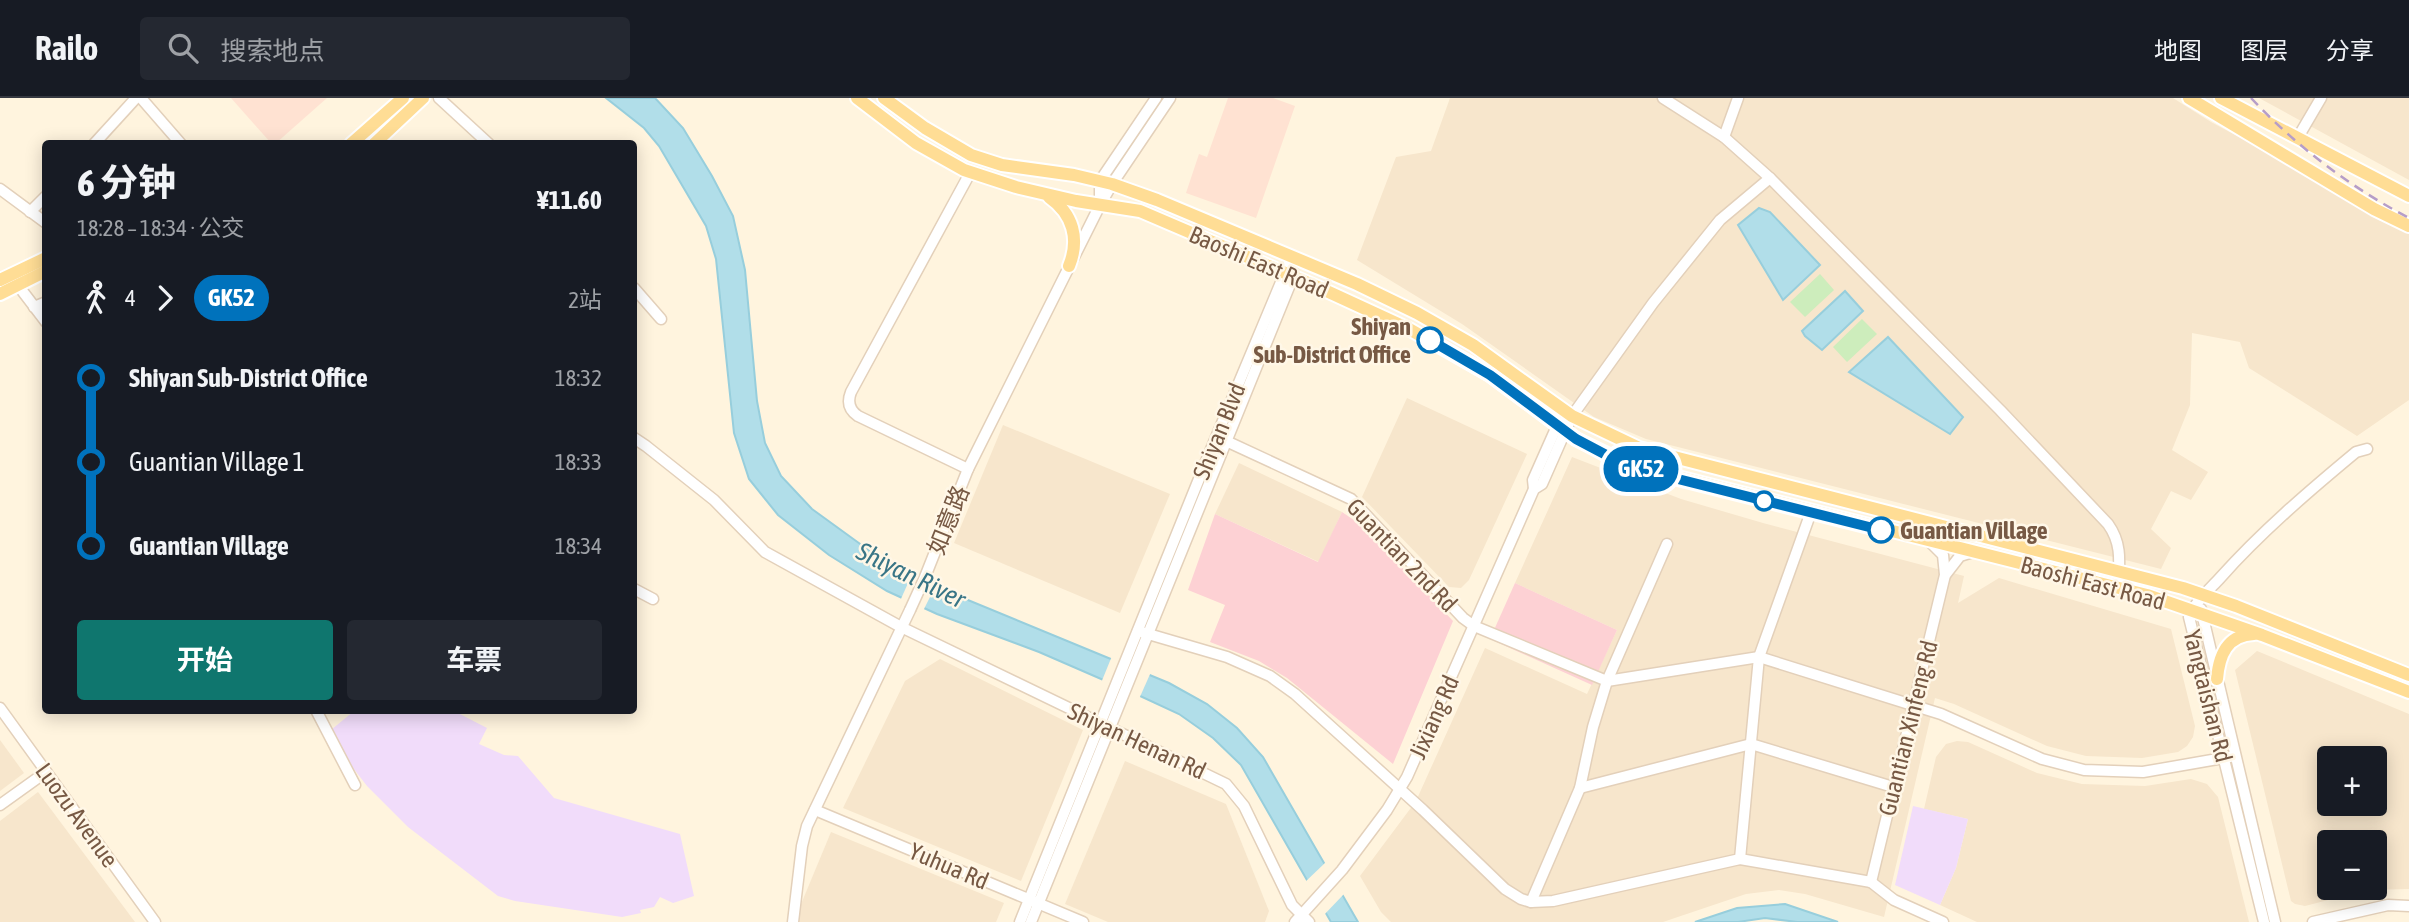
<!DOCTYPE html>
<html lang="zh">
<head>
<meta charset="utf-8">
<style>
  :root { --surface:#171b24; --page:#242831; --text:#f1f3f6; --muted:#9ea1a6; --line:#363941; --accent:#0f766e }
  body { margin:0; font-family:"Asap Condensed","Noto Sans SC",sans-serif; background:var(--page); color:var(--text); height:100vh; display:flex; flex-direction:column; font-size:26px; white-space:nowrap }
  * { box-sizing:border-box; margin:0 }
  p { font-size:23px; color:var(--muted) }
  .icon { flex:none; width:38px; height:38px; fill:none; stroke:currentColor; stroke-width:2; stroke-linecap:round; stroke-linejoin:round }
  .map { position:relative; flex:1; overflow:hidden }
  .sheet { position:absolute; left:42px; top:42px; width:595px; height:574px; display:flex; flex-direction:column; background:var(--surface); border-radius:7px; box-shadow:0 4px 18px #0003 }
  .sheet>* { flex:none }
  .badge { padding:0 14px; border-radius:23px; font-size:24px; line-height:46px }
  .fabs { position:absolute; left:2317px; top:648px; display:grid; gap:14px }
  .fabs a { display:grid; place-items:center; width:70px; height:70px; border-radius:7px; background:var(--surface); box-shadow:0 4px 18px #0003; font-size:35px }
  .map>.badge { position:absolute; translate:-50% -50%; box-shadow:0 0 0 4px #fff }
  .legs { display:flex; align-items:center; gap:10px; height:77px; padding:0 35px; font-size:23px }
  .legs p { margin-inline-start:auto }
  .headline { display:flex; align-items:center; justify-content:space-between; height:119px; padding:0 35px }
  h1 { font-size:38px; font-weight:700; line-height:52px }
  .action { display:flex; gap:14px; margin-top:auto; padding:14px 35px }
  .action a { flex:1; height:80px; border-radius:7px; background:var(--accent); color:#fff; font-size:28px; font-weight:700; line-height:80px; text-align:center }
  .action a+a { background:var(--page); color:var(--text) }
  ul { padding:0 35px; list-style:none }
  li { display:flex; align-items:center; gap:24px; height:84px; font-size:26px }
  li i { display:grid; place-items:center; width:10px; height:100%; margin:0 9px; background:currentColor }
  li i::after { content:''; width:18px; height:18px; margin:-9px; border:5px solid; border-radius:50%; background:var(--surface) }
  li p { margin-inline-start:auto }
  li:first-child i { background:linear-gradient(#0000 50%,currentColor 0) }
  li:last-child i { background:linear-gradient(currentColor 50%,#0000 0) }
  header { display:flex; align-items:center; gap:42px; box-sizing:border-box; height:98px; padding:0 35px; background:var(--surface); border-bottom:2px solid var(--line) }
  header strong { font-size:33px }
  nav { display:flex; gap:38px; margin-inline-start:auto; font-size:24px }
  .search { width:490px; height:63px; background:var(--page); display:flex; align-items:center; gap:18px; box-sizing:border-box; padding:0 24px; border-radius:7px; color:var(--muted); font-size:26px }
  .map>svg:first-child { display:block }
  .residential { fill:#f7e6cc; fill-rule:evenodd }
  .commercial { fill:#ffe2d2 }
  .education { fill:#f1dcfa }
  .medical { fill:#fdd1d4 }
  .green { fill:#cdedbc }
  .water { fill:#b1dee9; stroke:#97cedc; stroke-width:2 }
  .pier { fill:#fff4de }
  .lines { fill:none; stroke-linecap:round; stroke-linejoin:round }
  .minor-casing { stroke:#e3d0ba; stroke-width:13 }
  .major-casing { stroke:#fff; stroke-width:16 }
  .minor { stroke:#fff; stroke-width:10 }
  .major { stroke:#ffdd95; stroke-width:12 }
  .rail { stroke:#b69dc8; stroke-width:2.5; stroke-dasharray:10 7; stroke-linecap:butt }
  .minor-bridge-casing { stroke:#e3d0ba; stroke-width:13; stroke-linecap:butt }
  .minor-bridge { stroke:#fff; stroke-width:10 }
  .line-1-casing { stroke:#fff; stroke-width:16 }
  .line-1 { stroke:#0072bc; stroke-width:10 }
  .stop-1-dot { fill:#fff; stroke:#0072bc; stroke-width:3.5 }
  .labels { text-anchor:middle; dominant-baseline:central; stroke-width:5; stroke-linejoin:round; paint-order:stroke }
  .street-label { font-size:24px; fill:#775944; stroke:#fff7e7 }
  .stop-label { font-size:24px; font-weight:bold; fill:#775944; stroke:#fff7e7; text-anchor:end }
  .water-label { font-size:26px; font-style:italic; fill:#397586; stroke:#fff7e7 }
</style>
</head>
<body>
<header>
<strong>Railo</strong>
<div class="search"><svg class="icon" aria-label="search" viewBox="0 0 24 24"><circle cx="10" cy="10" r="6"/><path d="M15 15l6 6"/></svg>搜索地点</div>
<nav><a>地图</a><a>图层</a><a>分享</a></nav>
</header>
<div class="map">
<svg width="2409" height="824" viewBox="0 0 2409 824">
  <rect width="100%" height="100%" fill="#fff4de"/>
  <g class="residential">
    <path d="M 1450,0 L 2173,0 L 2211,24 L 2409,130 L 2409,302 L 2357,338 L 2249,270 L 2240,244 L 2192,235 L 2190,307 L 2172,352 L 2208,374 L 2191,402 L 2171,393 L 2151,431 L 2171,450 L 2161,471 L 1646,341 L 1594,319 L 1462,226 L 1357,162 L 1396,59 L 1431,53 Z"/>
    <path d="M 2259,0 L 2409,0 L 2409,82 Z"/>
    <path d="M 1407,300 L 1527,356 L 1469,482 L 1461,490 L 1449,489 L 1362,399 Z"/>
    <path d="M 1003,327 L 1170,396 L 1120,515 L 954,445 Z"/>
    <path d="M 1572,359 L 1681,401 L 1763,425 L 1964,478 L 1958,505 L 1999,480 L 2171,531 L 2195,628 L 2193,639 L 2187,648 L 2178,654 L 2142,660 L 2086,658 L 2047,648 L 1954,606 L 1935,600 L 1884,819 L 1805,796 L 1779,792 L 1746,796 L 1663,824 L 1391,824 L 1381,814 L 1360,778 L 1416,703 L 1485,550 L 1587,596 L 1617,532 L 1515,485 Z"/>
    <path d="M 1239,365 L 1342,414 L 1319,464 L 1215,416 Z"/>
    <path d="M 2257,553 L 2409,616 L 2409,791 L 2367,792 L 2305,808 L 2295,806 L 2291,803 L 2235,572 ZM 2329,660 L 2375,660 L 2375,705 L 2329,705 ZM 2329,744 L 2375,744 L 2375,789 L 2329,789 Z"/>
    <path d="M 940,561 L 1083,632 L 1021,783 L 843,710 L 905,583 Z"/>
    <path d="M 0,642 L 24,675 L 0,693 Z"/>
    <path d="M 1957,643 L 1968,644 L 2037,675 L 2082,686 L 2145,688 L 2191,681 L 2207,686 L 2218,699 L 2249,824 L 1977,824 L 1940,807 L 1956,770 L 1968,721 L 1924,711 L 1936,659 L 1946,646 Z"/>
    <path d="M 1125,663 L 1226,706 L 1269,813 L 1265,824 L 1108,824 L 1065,806 Z"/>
    <path d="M 38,694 L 135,824 L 0,824 L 0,723 Z"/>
    <path d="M 831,734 L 1004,805 L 996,824 L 799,824 L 799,811 Z"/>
  </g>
  <g class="commercial">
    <path d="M 231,0 L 327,0 L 275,46 L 271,45 Z"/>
    <path d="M 1228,0 L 1273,0 L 1295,8 L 1256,120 L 1186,95 L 1199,56 L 1207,59 Z"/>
  </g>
  <g class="education">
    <path d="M 354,613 L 454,613 L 487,630 L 479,646 L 504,657 L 518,658 L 554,700 L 680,736 L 694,798 L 673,805 L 660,799 L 654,809 L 640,812 L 641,815 L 622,819 L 515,803 L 498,798 L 408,729 L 367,688 L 350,666 L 331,632 Z"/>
    <path d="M 1913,708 L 1968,721 L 1956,770 L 1940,807 L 1895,787 Z"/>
  </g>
  <g class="medical">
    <path d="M 1342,414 L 1364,429 L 1453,523 L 1393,666 L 1287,580 L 1259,563 L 1210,544 L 1225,507 L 1188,492 L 1215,416 L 1318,464 Z"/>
    <path d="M 1515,485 L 1617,532 L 1592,587 L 1490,541 Z"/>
  </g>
  <g class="green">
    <path d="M 1820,176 L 1834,192 L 1805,219 L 1790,204 Z"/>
    <path d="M 1862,221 L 1877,236 L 1847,264 L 1833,249 Z"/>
  </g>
  <g class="water">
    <path d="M 606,0 L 655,0 L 683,30 L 712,78 L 733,118 L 745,172 L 757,303 L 765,345 L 781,378 L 812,411 L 885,464 L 946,493 L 1169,585 L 1207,606 L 1237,630 L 1263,659 L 1358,824 L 1331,824 L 1241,667 L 1213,640 L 1179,616 L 1138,597 L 1039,554 L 937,516 L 887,493 L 829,457 L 778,417 L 749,381 L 734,335 L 716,161 L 706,128 L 659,48 L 644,30 Z"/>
    <path d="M 1759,110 L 1770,114 L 1820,167 L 1783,202 L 1738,127 Z"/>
    <path d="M 1845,193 L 1863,213 L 1822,252 L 1805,238 L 1802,233 Z"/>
    <path d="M 1888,239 L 1963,319 L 1950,336 L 1849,274 Z"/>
    <path d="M 1785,806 L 1838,824 L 1797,824 L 1765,820 L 1738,824 L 1695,824 L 1737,810 Z"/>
  </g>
  <g class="pier">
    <path d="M 913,474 L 937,485 L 923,513 L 900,503 Z"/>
    <path d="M 1112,558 L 1151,574 L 1139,601 L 1101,585 Z"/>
    <path d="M 1326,764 L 1344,796 L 1323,818 L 1304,785 Z"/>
  </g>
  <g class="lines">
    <g class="minor-casing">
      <g id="minor">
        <path d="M 141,0 L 181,46"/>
        <path d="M 439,0 L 489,46"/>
        <path d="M 1663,0 L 1724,39 L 1770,80 L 2000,312 L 2108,426 C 2123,447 2119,466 2118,490"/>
        <path d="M 1724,39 L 1738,0"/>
        <path d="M 2297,41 L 2321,0"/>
        <path d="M 94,46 L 136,0"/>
        <path d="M 0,91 L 46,125"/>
        <path d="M 1100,103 L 1100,83 L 1156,0"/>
        <path d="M 30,114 L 46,98"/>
        <path d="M 17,186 L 46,224"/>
        <path d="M 634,190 L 661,221"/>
        <path d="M 34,209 L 46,204"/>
        <path d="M 634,340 L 646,348 L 714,402 L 765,454 L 901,529 L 1226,686 L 1244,708 L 1292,807 L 1309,824"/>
        <path d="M 1226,343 L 1351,401 L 1463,520 L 1474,528 L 1607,583 L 1759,559 L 1941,616 L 2042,661 L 2084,672 L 2143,674 L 2235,658"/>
        <path d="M 968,371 L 858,318 C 849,312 847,304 851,294 L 970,75"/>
        <path d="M 1534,391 L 1533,382 L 1557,328 L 1564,324"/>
        <path d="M 1946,476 L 1960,458 L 1973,454"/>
        <path d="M 925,479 L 968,371 L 1100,107 L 1112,86 L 1170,0"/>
        <path d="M 634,491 L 653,501"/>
        <path d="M 2201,511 L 2275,824"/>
        <path d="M 1138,533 L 1227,559 L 1270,578 L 1295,596 L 1423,712 L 1505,791 L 1521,801 L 1531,804 L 1553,803 L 1740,761 L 1871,784"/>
        <path d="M 0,610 L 155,824"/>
        <path d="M 316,612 L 355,687"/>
        <path d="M 1580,690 L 1751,646 L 1893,689"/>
        <path d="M 0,707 L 46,674"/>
        <path d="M 815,712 L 1083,824"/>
        <path d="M 1740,761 L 1759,559 L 1811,414"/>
        <path d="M 1871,784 L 1945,477 L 1943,457 L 1931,445"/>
        <path d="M 1871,784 L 1894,802 L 1943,824"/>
        <path d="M 1531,804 L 1580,690 L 1593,629 L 1607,583 L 1667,446"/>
        <path d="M 793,824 L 802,748 L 807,728 L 910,512"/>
        <path d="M 1020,824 L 1207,361 L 1292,158"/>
        <path d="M 1031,824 L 1293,179 L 1293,173"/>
        <path d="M 1295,824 L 1342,772 L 1387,712 L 1407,679 L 1534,391 L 1542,386 L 1572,318 L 1653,205 L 1720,122 L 1770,80"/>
        <path d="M 2264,824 L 2189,519 C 2195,504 2209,492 2220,480 C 2261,434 2309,393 2356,354 L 2367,351"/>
        <path d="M 2313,824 L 2388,807 L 2409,808"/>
      </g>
    </g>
    <g class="major-casing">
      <g id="major">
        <path d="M 857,0 L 916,45 L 964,72 L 1016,89 L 1076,103 L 1140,113 L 1320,190 L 1409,231 L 1490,277 L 1576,341 L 1630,367 L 2147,497 L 2262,537 L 2409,594"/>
        <path d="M 884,0 L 925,30 L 971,57 L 1002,67 L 1074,77 L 1112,86 L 1157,102 L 1357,186 L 1417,215 L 1473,247 L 1572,318 L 1639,350 L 2183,490 L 2236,508 L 2409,577"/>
        <path d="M 2189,0 L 2374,111 L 2409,128"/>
        <path d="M 2221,0 L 2409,98"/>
        <path d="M 351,46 L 403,0"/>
        <path d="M 374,46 L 423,0"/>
        <path d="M 1049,99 C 1073,116 1080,141 1069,168"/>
        <path d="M 0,182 L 46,160"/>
        <path d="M 0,196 L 46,173"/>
        <path d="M 2217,581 C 2219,557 2227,537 2254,536"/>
      </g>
    </g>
    <use href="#minor" class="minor"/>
    <use href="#major" class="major"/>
    <path class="rail" d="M 2251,0 C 2296,48 2350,89 2409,120"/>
    <g class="minor-bridge-casing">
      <path id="minor-bridge" d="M 910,512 L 925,479"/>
    </g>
    <use href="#minor-bridge" class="minor-bridge"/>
  </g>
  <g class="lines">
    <g class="line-1-casing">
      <path id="line-1" d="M 1430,242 L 1490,277 L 1576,341 L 1610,359 L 1650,374 L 1881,432"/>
    </g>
    <use href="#line-1" class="line-1"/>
  </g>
  <g class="stop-1-dot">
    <circle cx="1430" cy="242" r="12"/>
    <circle cx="1764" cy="403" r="9"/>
    <circle cx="1881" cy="432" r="12"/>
  </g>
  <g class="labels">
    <g class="street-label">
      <text transform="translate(1259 164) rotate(23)">Baoshi East Road</text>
      <text transform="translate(1219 333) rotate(-68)">Shiyan Blvd</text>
      <text transform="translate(948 422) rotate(-68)">如意路</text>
      <text transform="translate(1402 457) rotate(46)">Guantian 2nd Rd</text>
      <text transform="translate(2093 485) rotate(15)">Baoshi East Road</text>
      <text transform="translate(2208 598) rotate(76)">Yangtaishan Rd</text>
      <text transform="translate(1434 619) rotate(-66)">Jixiang Rd</text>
      <text transform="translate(1908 630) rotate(-76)">Guantian Xinfeng Rd</text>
      <text transform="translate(1137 643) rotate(25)">Shiyan Henan Rd</text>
      <text transform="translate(77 717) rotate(54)">Luozu Avenue</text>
      <text transform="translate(949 768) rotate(23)">Yuhua Rd</text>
    </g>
    <g class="stop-label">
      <text x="1411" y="228">Shiyan<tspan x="1411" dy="28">Sub-District Office</tspan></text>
      <text x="1900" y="432" text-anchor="start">Guantian Village</text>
    </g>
    <g class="water-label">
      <text transform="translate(911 477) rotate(26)">Shiyan River</text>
    </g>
  </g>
</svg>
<div class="fabs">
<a>+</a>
<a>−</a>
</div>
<b class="badge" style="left:1641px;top:371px;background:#0072bc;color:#fff">GK52</b>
<section class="sheet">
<div class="headline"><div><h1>6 分钟</h1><p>18:28 – 18:34 · 公交</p></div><b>¥11.60</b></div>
<div class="legs"><svg class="icon" aria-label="walk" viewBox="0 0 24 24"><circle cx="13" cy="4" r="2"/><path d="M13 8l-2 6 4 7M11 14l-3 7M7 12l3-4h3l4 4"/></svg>4<svg class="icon" aria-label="forward" viewBox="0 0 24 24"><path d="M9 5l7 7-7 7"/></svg><b class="badge" style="background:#0072bc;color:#fff">GK52</b><p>2站</p></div>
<ul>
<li><i style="color:#0072bc"></i><b>Shiyan Sub-District Office</b><p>18:32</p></li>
<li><i style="color:#0072bc"></i><span>Guantian Village 1</span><p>18:33</p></li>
<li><i style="color:#0072bc"></i><b>Guantian Village</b><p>18:34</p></li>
</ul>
<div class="action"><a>开始</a><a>车票</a></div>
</section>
</div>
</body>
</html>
